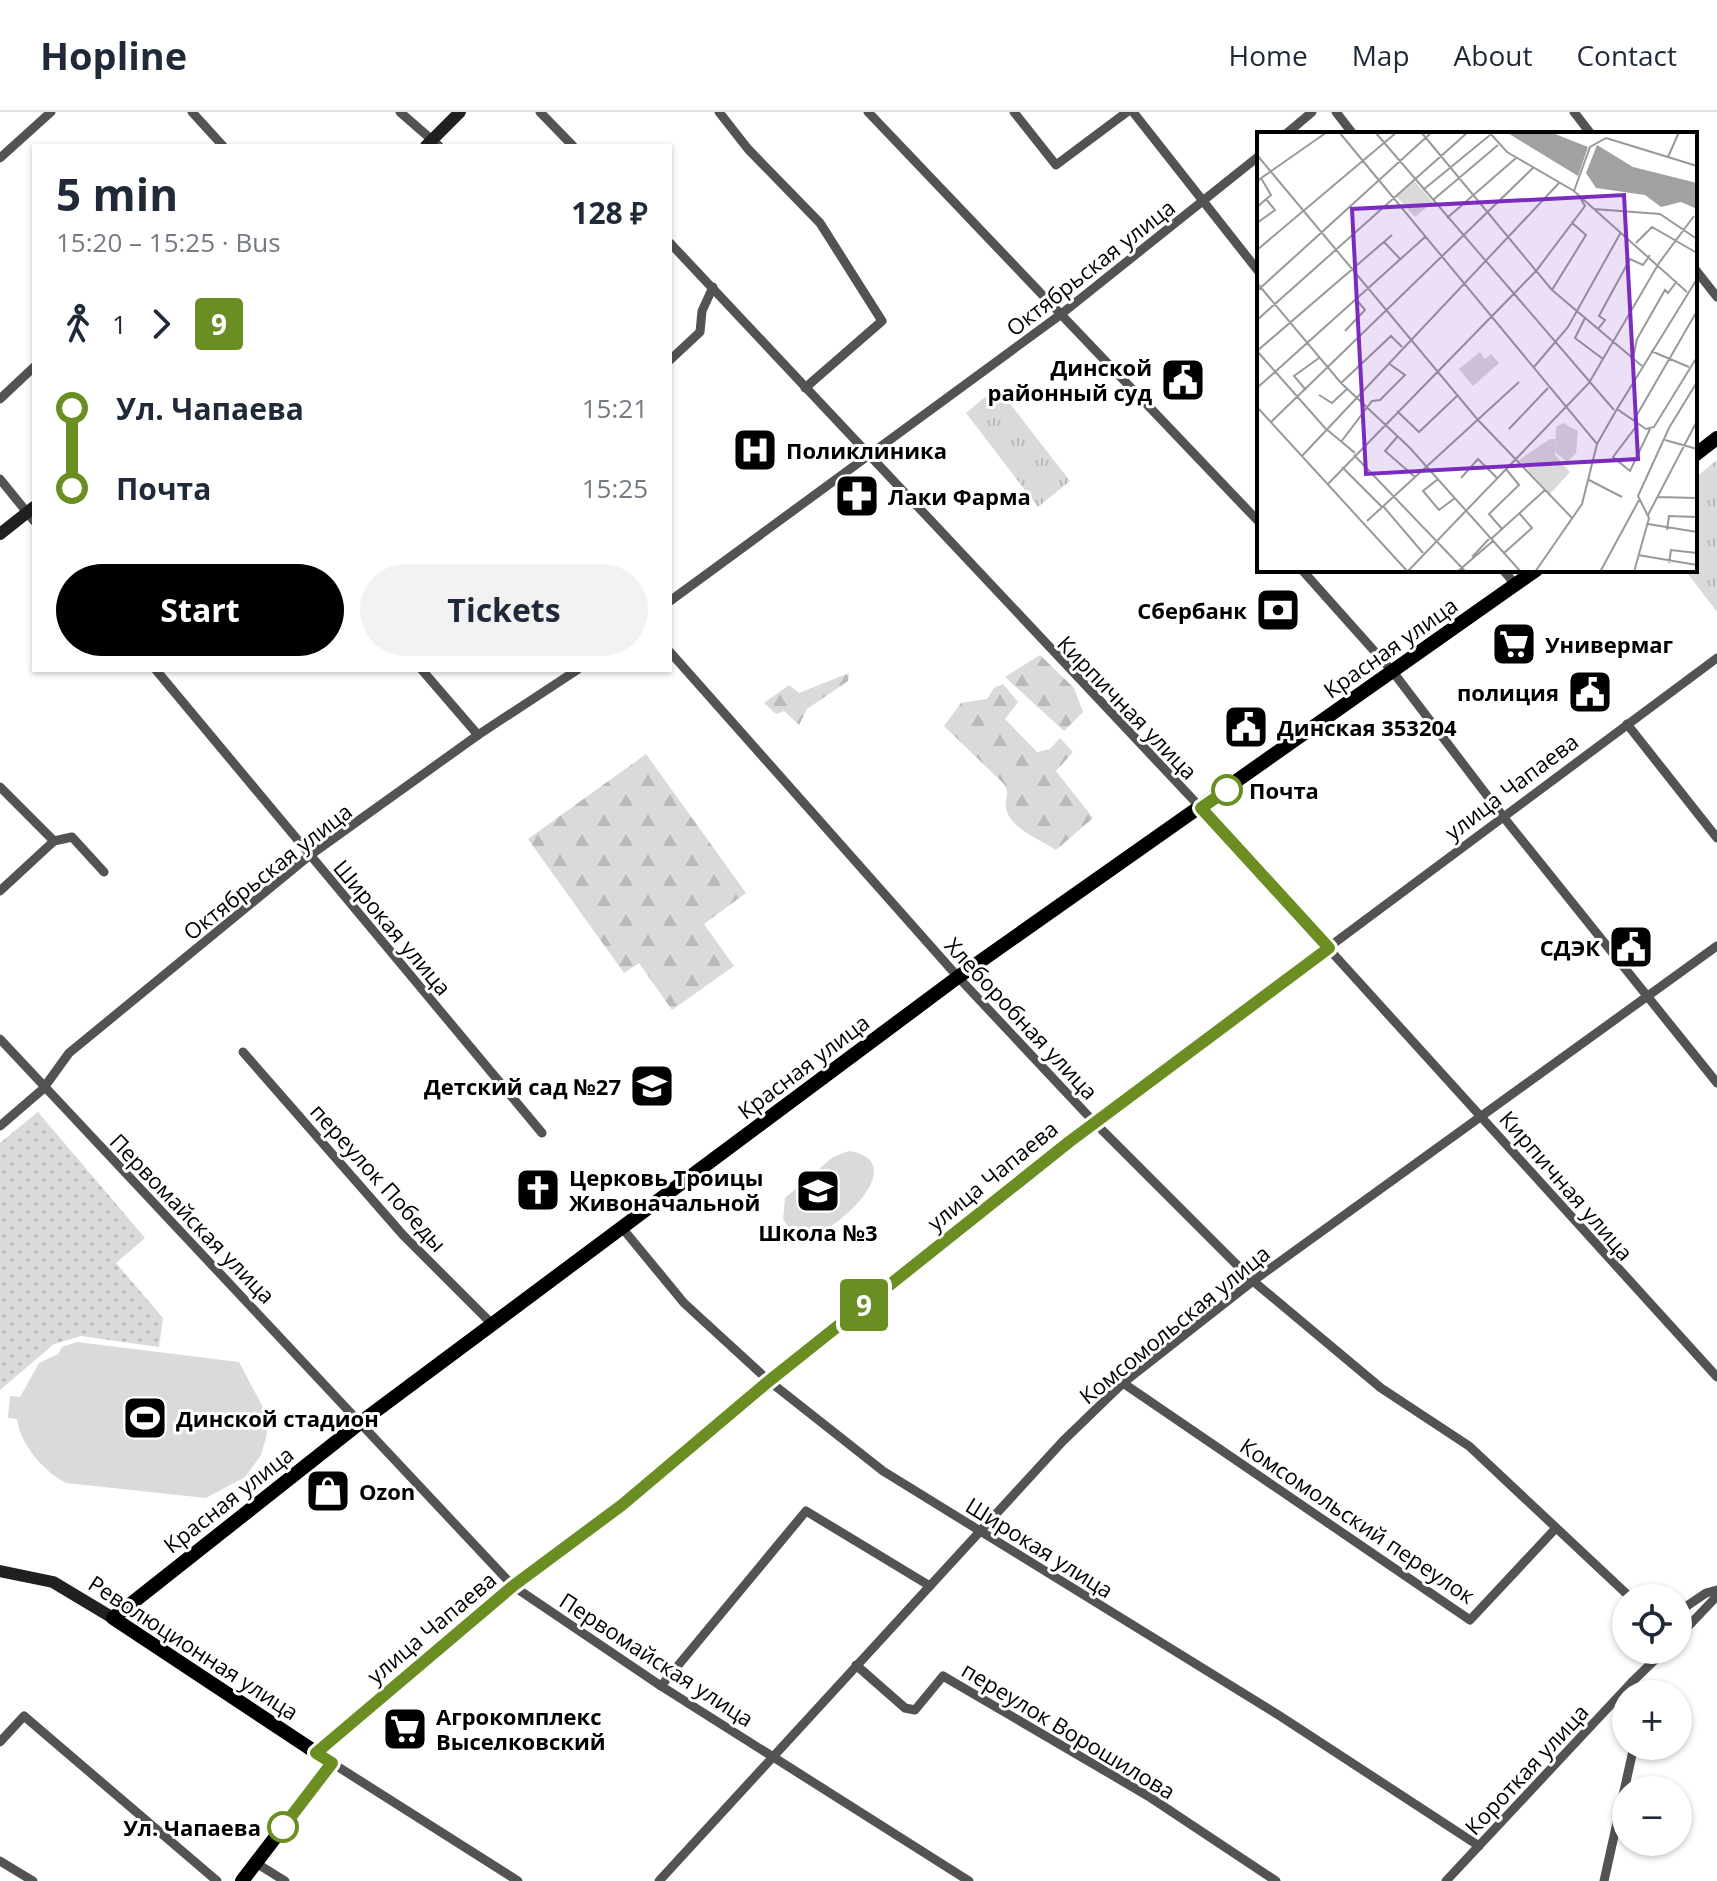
<!DOCTYPE html>
<html lang="en">
<head>
<meta charset="utf-8">
<style>
  :root { --surface:#fff; --page:#f2f2f3; --text:#1f2937; --muted:#747a83; --line:#e0e1e3; --accent:#000 }
  body { margin:0; font-family:"Open Sans",sans-serif; background:var(--page); color:var(--text); height:100vh; display:flex; flex-direction:column; font-size:30px; white-space:nowrap }
  * { box-sizing:border-box; margin:0 }
  p { font-size:26px; color:var(--muted) }
  .icon { flex:none; width:44px; height:44px; fill:none; stroke:currentColor; stroke-width:2; stroke-linecap:round; stroke-linejoin:round }
  .map { position:relative; flex:1; overflow:hidden }
  .side { position:absolute; left:32px; top:32px; width:640px; height:528px; display:flex; flex-direction:column; background:var(--surface); border-radius:0px; box-shadow:0 2px 6px #0004 }
  .side>* { flex:none }
  .badge { padding:0 16px; border-radius:6px; font-size:28px; line-height:52px }
  .fabs { position:absolute; left:1612px; top:1472px; display:grid; gap:16px }
  .fabs a { display:grid; place-items:center; width:80px; height:80px; border-radius:50%; background:var(--surface); box-shadow:0 2px 6px #0004; font-size:40px }
  .map>.badge { position:absolute; translate:-50% -50%; box-shadow:0 0 0 4px #fff }
  .legs { display:flex; align-items:center; gap:12px; height:88px; padding:0 24px; font-size:26px }
  .legs p { margin-inline-start:auto }
  .head { display:flex; align-items:center; justify-content:space-between; height:136px; padding:0 24px }
  h1 { font-size:44px; font-weight:700; line-height:60px }
  .action { display:flex; gap:16px; margin-top:auto; padding:16px 24px }
  .action a { flex:1; height:92px; border-radius:48px; background:var(--accent); color:#fff; font-size:32px; font-weight:700; line-height:92px; text-align:center }
  .action a+a { background:var(--page); color:var(--text) }
  ul { padding:0 24px; list-style:none }
  li { display:flex; align-items:center; gap:28px; height:80px; font-size:30px }
  li i { display:grid; place-items:center; width:12px; height:100%; margin:0 10px; background:currentColor }
  li i::after { content:''; width:20px; height:20px; margin:-10px; border:6px solid; border-radius:50%; background:var(--surface) }
  li p { margin-inline-start:auto }
  li:first-child i { background:linear-gradient(#0000 50%,currentColor 0) }
  li:last-child i { background:linear-gradient(currentColor 50%,#0000 0) }
  header { display:flex; align-items:center; gap:48px; box-sizing:border-box; height:112px; padding:0 40px; background:var(--surface); border-bottom:2px solid var(--line) }
  header strong { font-size:38px }
  nav { display:flex; gap:44px; margin-inline-start:auto; font-size:28px }
  .map>svg:first-child { display:block }
  .grass { fill:url(#grass-dots) }
  .forest { fill:url(#forest-firs) }
  .park { fill:url(#park-tufts) }
  .pitch { fill:#dadada }
  .lines { fill:none; stroke-linecap:round; stroke-linejoin:round }
  .street { stroke:#535353; stroke-width:9 }
  .secondary { stroke:#202020; stroke-width:12 }
  .primary { stroke:#000; stroke-width:14 }
  .line-1-casing { stroke:#fff; stroke-width:18 }
  .line-1 { stroke:#6b8e23; stroke-width:12 }
  .stop-1-dot { fill:#fff; stroke:#6b8e23; stroke-width:4 }
  .labels { text-anchor:middle; dominant-baseline:central; stroke-width:6; stroke-linejoin:round; paint-order:stroke }
  .street-label { font-size:22px; fill:#000; stroke:#fff }
  .poi-label { font-size:22px; font-weight:bold; fill:#000; stroke:#fff; text-anchor:start }
  .stop-label { font-size:22px; font-weight:bold; fill:#000; stroke:#fff; text-anchor:start }
  .inset-road { fill:none; stroke:#999; stroke-width:2 }
  .view { fill:#7b2cbf; fill-opacity:0.15; stroke:#7b2cbf; stroke-width:4 }
  .inset-edge { fill:none; stroke:#000; stroke-width:4 }
</style>
</head>
<body>
<header>
<strong>Hopline</strong>
<nav><a>Home</a><a>Map</a><a>About</a><a>Contact</a></nav>
</header>
<div class="map">
<svg width="1717" height="1769" viewBox="0 0 1717 1769">
  <defs>
    <pattern id="grass-dots" width="8" height="8" patternUnits="userSpaceOnUse" patternTransform="scale(2)"><rect width="8" height="8" fill="#dadada"/><path d="M2 2h.1M6 6h.1" fill="none" stroke="#b9b9b9" stroke-width="1.8" stroke-linecap="round"/></pattern>
    <pattern id="forest-firs" width="22" height="20" patternUnits="userSpaceOnUse" patternTransform="scale(2)"><rect width="22" height="20" fill="#dadada"/><path d="M5 1l3.5 6h-7zM16 11l3.5 6h-7z" fill="#b9b9b9"/></pattern>
    <pattern id="park-tufts" width="24" height="20" patternUnits="userSpaceOnUse" patternTransform="scale(2)"><rect width="24" height="20" fill="#dadada"/><path d="M3 7l-1-3M5 7V3M7 7l1-3M15 17l-1-3M17 17v-4M19 17l1-3" fill="none" stroke="#b9b9b9"/></pattern>
  </defs>
  <rect width="100%" height="100%" fill="#fff"/>
  <path class="grass" d="M 38,1000 L 145,1126 L 116,1151 L 163,1206 L 159,1235 L 81,1224 L 54,1232 L 0,1278 L 0,1031 Z"/>
  <g class="forest">
    <path d="M 1040,543 L 1074,576 L 1083,600 L 1064,619 L 1005,565 Z"/>
    <path d="M 849,561 L 848,569 L 807,597 L 799,613 L 784,599 L 776,602 L 764,591 L 789,573 L 799,581 Z"/>
    <path d="M 1003,572 L 1018,590 L 1005,607 L 1037,640 L 1050,637 L 1060,626 L 1073,640 L 1056,659 L 1093,706 L 1056,738 C 1040,727 1010,717 1006,696 C 1004,685 1011,683 1004,672 L 944,614 L 961,591 L 987,587 L 994,576 Z"/>
    <path d="M 646,642 L 746,781 L 704,812 L 734,854 L 672,898 L 639,851 L 624,861 L 528,727 Z"/>
  </g>
  <g class="park">
    <path d="M 997,275 L 1070,369 L 1038,395 L 966,301 Z"/>
    <path d="M 1717,348 L 1717,500 L 1685,458 L 1695,458 L 1695,366 Z"/>
  </g>
  <g class="pitch">
    <path d="M 849,1039 C 916,1050 830,1125 807,1125 C 795,1124 788,1116 783,1107 L 785,1086 L 833,1045 Z"/>
    <path d="M 77,1230 L 239,1250 L 264,1297 L 267,1322 L 261,1343 L 245,1365 L 206,1386 L 66,1371 C 43,1359 20,1332 17,1307 L 8,1306 L 10,1284 L 20,1285 L 39,1251 L 58,1242 L 62,1235 Z"/>
  </g>
  <g class="lines">
    <g class="street">
      <path d="M 192,0 L 223,34"/>
      <path d="M 400,0 L 439,34"/>
      <path d="M 540,0 L 573,34"/>
      <path d="M 719,0 L 748,37 L 820,111 L 882,209 L 805,276"/>
      <path d="M 868,0 L 1259,410"/>
      <path d="M 1014,0 L 1056,53 L 1127,0"/>
      <path d="M 1133,0 L 1259,160"/>
      <path d="M 1336,0 L 1353,22"/>
      <path d="M 1574,0 L 1591,22"/>
      <path d="M 1286,22 L 1312,0"/>
      <path d="M 0,46 L 51,0"/>
      <path d="M 670,131 L 1201,696 L 1717,1265"/>
      <path d="M 1695,157 L 1717,185"/>
      <path d="M 670,248 L 700,220 L 702,199 L 713,175"/>
      <path d="M 0,287 L 34,255"/>
      <path d="M 0,367 L 34,409"/>
      <path d="M 1302,458 L 1393,560 L 1505,707 L 1717,971"/>
      <path d="M 1503,458 L 1516,473"/>
      <path d="M 670,489 L 1060,203 L 1259,44"/>
      <path d="M 670,540 L 958,865 L 1094,1010 L 1253,1169 L 1381,1276 L 1469,1334 L 1631,1486"/>
      <path d="M 156,558 L 542,1021"/>
      <path d="M 422,558 L 478,623"/>
      <path d="M 1627,612 L 1717,726"/>
      <path d="M 0,675 L 54,729 L 0,779"/>
      <path d="M 54,729 L 72,725 L 104,760"/>
      <path d="M 0,927 L 513,1474 L 661,1574 L 969,1769"/>
      <path d="M 243,940 L 403,1123 L 492,1212"/>
      <path d="M 0,1014 L 43,977 L 69,941 L 309,744 L 478,623 L 577,558"/>
      <path d="M 623,1117 L 684,1191 L 769,1269 L 883,1359 L 1280,1604 L 1479,1734"/>
      <path d="M 1123,1271 L 1470,1508 L 1556,1416"/>
      <path d="M 1678,1500 L 1706,1481 L 1717,1478"/>
      <path d="M 1678,1525 L 1717,1484"/>
      <path d="M 856,1553 L 905,1596 L 915,1598 L 943,1564 L 1148,1684 L 1276,1769"/>
      <path d="M 661,1574 L 806,1399 L 930,1474"/>
      <path d="M 1637,1582 L 1632,1570 L 1665,1538"/>
      <path d="M 0,1630 L 24,1604 L 217,1769"/>
      <path d="M 316,1641 L 513,1474 L 622,1393 L 769,1269 L 1094,1010 L 1717,546"/>
      <path d="M 332,1651 L 518,1769"/>
      <path d="M 0,1749 L 33,1769"/>
      <path d="M 256,1751 L 285,1769"/>
      <path d="M 659,1769 L 1063,1329 L 1123,1271 L 1253,1169 L 1717,834"/>
      <path d="M 1446,1769 L 1632,1570"/>
      <path d="M 1604,1769 L 1634,1634"/>
    </g>
    <g class="secondary">
      <path d="M 426,34 L 460,0"/>
      <path d="M 0,422 L 34,395"/>
      <path d="M 0,1459 L 53,1470 L 113,1506"/>
    </g>
    <g class="primary">
      <path d="M 1695,343 L 1717,326"/>
      <path d="M 242,1769 L 332,1651 L 113,1506 L 361,1310 L 958,865 L 1536,458"/>
    </g>
  </g>
  <g class="lines">
    <g class="line-1-casing">
      <path id="line-1" d="M 283,1715 L 332,1651 L 316,1641 L 513,1474 L 622,1393 L 769,1269 L 1069,1030 L 1329,836 L 1201,696 L 1227,678"/>
    </g>
    <use href="#line-1" class="line-1"/>
  </g>
  <defs>
    <g id="civic-square" transform="scale(2.3)"><rect x="-9" y="-9" width="18" height="18" rx="4" fill="#000" stroke="#fff"/><path d="M-.6-6.5H3V-4.5H.6V-3L4-1V1h2V6H-6V1h2V-1L-.6-3ZM-1.2 2.5V6h2.4V2.5Z" fill="#fff"/></g>
    <g id="hospital-square" transform="scale(2.3)"><rect x="-9" y="-9" width="18" height="18" rx="4" fill="#000" stroke="#fff"/><path d="M-5-5h3v3.5h4V-5h3V5h-3V1.5h-4V5h-3Z" fill="#fff"/></g>
    <g id="pharmacy-square" transform="scale(2.3)"><rect x="-9" y="-9" width="18" height="18" rx="4" fill="#000" stroke="#fff"/><path d="M-2-6h4v4h4v4h-4v4h-4v-4h-4v-4h4Z" fill="#fff"/></g>
    <g id="bank-square" transform="scale(2.3)"><rect x="-9" y="-9" width="18" height="18" rx="4" fill="#000" stroke="#fff"/><path d="M-6-4H6V4H-6ZM0-2.3a2.3 2.3 0 1 0 0 4.6a2.3 2.3 0 1 0 0-4.6Z" fill="#fff"/></g>
    <g id="supermarket-square" transform="scale(2.3)"><rect x="-9" y="-9" width="18" height="18" rx="4" fill="#000" stroke="#fff"/><path d="M-6-5.5h2.5l.6 2H6L4.5 2H-2.5L-4.4-4H-6ZM-1.5 3.2a1.3 1.3 0 1 0 .1 0ZM3 3.2a1.3 1.3 0 1 0 .1 0Z" fill="#fff"/></g>
    <g id="school-square" transform="scale(2.3)"><rect x="-9" y="-9" width="18" height="18" rx="4" fill="#000" stroke="#fff"/><path d="M0-5L7-2L0 1L-7-2ZM-4 1L0 2.5L4 1V4Q0 6-4 4Z" fill="#fff"/></g>
    <g id="church-square" transform="scale(2.3)"><rect x="-9" y="-9" width="18" height="18" rx="4" fill="#000" stroke="#fff"/><path d="M-1.2-6h2.4v3.5h3.3v2.4h-3.3V6h-2.4V-.1h-3.3v-2.4h3.3Z" fill="#fff"/></g>
    <g id="stadium-square" transform="scale(2.3)"><rect x="-9" y="-9" width="18" height="18" rx="4" fill="#000" stroke="#fff"/><path d="M0-5a6.5 5 0 1 0 0 10a6.5 5 0 1 0 0-10ZM-3.5-1.8h7v3.6h-7Z" fill="#fff"/></g>
    <g id="shop-square" transform="scale(2.3)"><rect x="-9" y="-9" width="18" height="18" rx="4" fill="#000" stroke="#fff"/><path d="M-5-2.5h2.3a2.7 3.5 0 0 1 5.4 0H5L5.5 6h-11ZM-1.5-2.5h3a1.5 2.3 0 0 0-3 0Z" fill="#fff"/></g>
  </defs>
  <g fill-rule="evenodd">
    <use href="#civic-square" x="1183" y="268"/>
    <use href="#hospital-square" x="755" y="338"/>
    <use href="#pharmacy-square" x="857" y="384"/>
    <use href="#bank-square" x="1278" y="498"/>
    <use href="#supermarket-square" x="1514" y="532"/>
    <use href="#civic-square" x="1590" y="580"/>
    <use href="#civic-square" x="1246" y="615"/>
    <use href="#civic-square" x="1631" y="835"/>
    <use href="#school-square" x="652" y="974"/>
    <use href="#church-square" x="538" y="1078"/>
    <use href="#school-square" x="818" y="1079"/>
    <use href="#stadium-square" x="145" y="1306"/>
    <use href="#shop-square" x="328" y="1379"/>
    <use href="#supermarket-square" x="405" y="1617"/>
  </g>
  <g class="stop-1-dot">
    <circle cx="1227" cy="678" r="14"/>
    <circle cx="283" cy="1715" r="14"/>
  </g>
  <g class="labels">
    <g class="street-label">
      <text transform="translate(1090 155) rotate(-38)">Октябрьская улица</text>
      <text transform="translate(1390 535) rotate(-35)">Красная улица</text>
      <text transform="translate(1128 595) rotate(46)">Кирпичная улица</text>
      <text transform="translate(1511 674) rotate(-37)">улица Чапаева</text>
      <text transform="translate(267 759) rotate(-38)">Октябрьская улица</text>
      <text transform="translate(393 815) rotate(50)">Широкая улица</text>
      <text transform="translate(1022 906) rotate(47)">Хлеборобная улица</text>
      <text transform="translate(803 954) rotate(-37)">Красная улица</text>
      <text transform="translate(992 1063) rotate(-39)">улица Чапаева</text>
      <text transform="translate(379 1065) rotate(48)">переулок Победы</text>
      <text transform="translate(1567 1073) rotate(49)">Кирпичная улица</text>
      <text transform="translate(193 1106) rotate(46)">Первомайская улица</text>
      <text transform="translate(1174 1212) rotate(-39)">Комсомольская улица</text>
      <text transform="translate(228 1387) rotate(-38)">Красная улица</text>
      <text transform="translate(1358 1408) rotate(34)">Комсомольский переулок</text>
      <text transform="translate(1040 1435) rotate(32)">Широкая улица</text>
      <text transform="translate(431 1515) rotate(-40)">улица Чапаева</text>
      <text transform="translate(194 1535) rotate(33)">Революционная улица</text>
      <text transform="translate(657 1547) rotate(33)">Первомайская улица</text>
      <text transform="translate(1069 1618) rotate(31)">переулок Ворошилова</text>
      <text transform="translate(1526 1657) rotate(-47)">Короткая улица</text>
    </g>
    <g class="poi-label">
      <text x="1152" y="255" text-anchor="end">Динской<tspan x="1152" dy="25">районный суд</tspan></text>
      <text x="786" y="338">Поликлиника</text>
      <text x="888" y="384">Лаки Фарма</text>
      <text x="1247" y="498" text-anchor="end">Сбербанк</text>
      <text x="1545" y="532">Универмаг</text>
      <text x="1559" y="580" text-anchor="end">полиция</text>
      <text x="1277" y="615">Динская 353204</text>
      <text x="1600" y="835" text-anchor="end">СДЭК</text>
      <text x="621" y="974" text-anchor="end">Детский сад №27</text>
      <text x="569" y="1065">Церковь Троицы<tspan x="569" dy="25">Живоначальной</tspan></text>
      <text x="818" y="1120" text-anchor="middle">Школа №3</text>
      <text x="176" y="1306">Динской стадион</text>
      <text x="359" y="1379">Ozon</text>
      <text x="436" y="1604">Агрокомплекс<tspan x="436" dy="25">Выселковский</tspan></text>
    </g>
    <g class="stop-label">
      <text x="1249" y="678">Почта</text>
      <text x="261" y="1715" text-anchor="end">Ул. Чапаева</text>
    </g>
  </g>
  <g transform="translate(1257 20)">
    <rect width="440" height="440" fill="#fff"/>
    <path d="M 293,307 L 298,307 L 298,323 L 313,340 L 293,362 L 262,328 Z" fill="#dadada"/>
    <path d="M 223,220 L 228,227 L 234,222 L 242,231 L 216,254 L 202,237 Z" fill="#dadada"/>
    <path d="M 156,48 L 176,70 L 158,85 L 139,64 Z" fill="#dadada"/>
    <path d="M 306,291 L 321,299 L 319,321 L 310,330 L 298,320 L 299,295 Z" fill="#dadada"/>
    <path d="M 249,0 L 293,0 L 331,15 L 321,44 ZM 340,13 L 376,35 L 440,51 L 440,77 L 424,70 L 404,75 L 388,63 L 339,56 L 329,41 Z" fill="#a1a1a1"/>
    <path class="inset-road" d="M 82,0 L 340,312 L 360,277 L 389,297 L 397,295 L 440,225M 118,0 L 357,278M 164,0 L 295,158 L 385,234M 232,0 L 250,20 L 317,59 L 337,77 L 403,82 L 440,107M 349,6 L 440,34M 0,23 L 221,288 L 315,386M 411,25 L 422,0M 0,49 L 70,0M 166,58 L 233,3M 317,59 L 333,15 L 349,6M 176,68 L 241,13M 0,75 L 14,63 L 4,46M 337,77 L 430,160M 190,86 L 259,26M 0,91 L 18,78 L 9,67M 127,110 L 144,128M 379,111 L 395,95 L 440,121M 0,118 L 140,0M 0,151 L 84,251 L 152,315 L 264,440M 295,158 L 329,103 L 314,90M 0,159 L 175,0M 328,186 L 318,206 L 346,227M 0,188 L 211,0M 341,197 L 348,188 L 342,184 L 373,127 L 386,133 L 393,123M 88,199 L 108,178 L 99,167M 0,219 L 135,103M 0,219 L 68,296 L 98,321M 394,219 L 432,235M 376,226 L 380,207 L 408,158 L 411,161 L 420,149M 277,235 L 311,195 L 364,100M 84,251 L 134,204 L 145,215M 0,256 L 168,105M 49,258 L 37,244 L 62,226M 62,263 L 75,271 L 90,257M 0,275 L 151,440M 360,277 L 440,147M 140,279 L 162,300 L 201,263M 377,288 L 440,179M 14,290 L 277,35M 381,292 L 356,325 L 373,339 L 393,297M 252,297 L 291,256M 141,304 L 128,319 L 158,345M 408,308 L 440,317M 84,310 L 115,269 L 123,268 L 148,243 L 131,231M 97,323 L 209,440M 45,324 L 302,51M 85,335 L 125,375M 204,346 L 221,327 L 240,346M 181,347 L 166,359 L 182,378 L 198,366M 332,348 L 365,365M 71,352 L 279,139 L 328,74 L 322,64M 401,365 L 440,366M 126,374 L 166,421M 391,383 L 440,289M 110,389 L 262,250M 391,392 L 440,400M 245,397 L 232,382 L 262,353 L 249,337M 410,398 L 412,384 L 440,385M 234,407 L 288,358M 247,421 L 275,396 L 262,381M 381,423 L 440,433M 215,425 L 232,407M 412,431 L 414,418 L 440,421M 151,439 L 332,251 L 402,131 L 437,84M 200,440 L 236,409M 278,440 L 325,372 L 340,312M 343,440 L 382,368M 377,440 L 392,386 L 381,364 L 412,296 L 440,250"/>
    <path class="view" d="M 367,63 L 381,327 L 109,342 L 95,77 Z"/>
    <rect width="440" height="440" class="inset-edge"/>
  </g>
</svg>
<div class="fabs">
<a><svg class="icon" aria-label="locate" viewBox="0 0 24 24"><circle cx="12" cy="12" r="6"/><path d="M12 2v4M12 18v4M2 12h4M18 12h4"/></svg></a>
<a>+</a>
<a>−</a>
</div>
<b class="badge" style="left:864px;top:1193px;background:#6b8e23;color:#fff">9</b>
<section class="side">
<div class="head"><div><h1>5 min</h1><p>15:20 – 15:25 · Bus</p></div><b>128 ₽</b></div>
<div class="legs"><svg class="icon" aria-label="walk" viewBox="0 0 24 24"><circle cx="13" cy="4" r="2"/><path d="M13 8l-2 6 4 7M11 14l-3 7M7 12l3-4h3l4 4"/></svg>1<svg class="icon" aria-label="forward" viewBox="0 0 24 24"><path d="M9 5l7 7-7 7"/></svg><b class="badge" style="background:#6b8e23;color:#fff">9</b></div>
<ul>
<li><i style="color:#6b8e23"></i><b>Ул. Чапаева</b><p>15:21</p></li>
<li><i style="color:#6b8e23"></i><b>Почта</b><p>15:25</p></li>
</ul>
<div class="action"><a>Start</a><a>Tickets</a></div>
</section>
</div>
</body>
</html>
